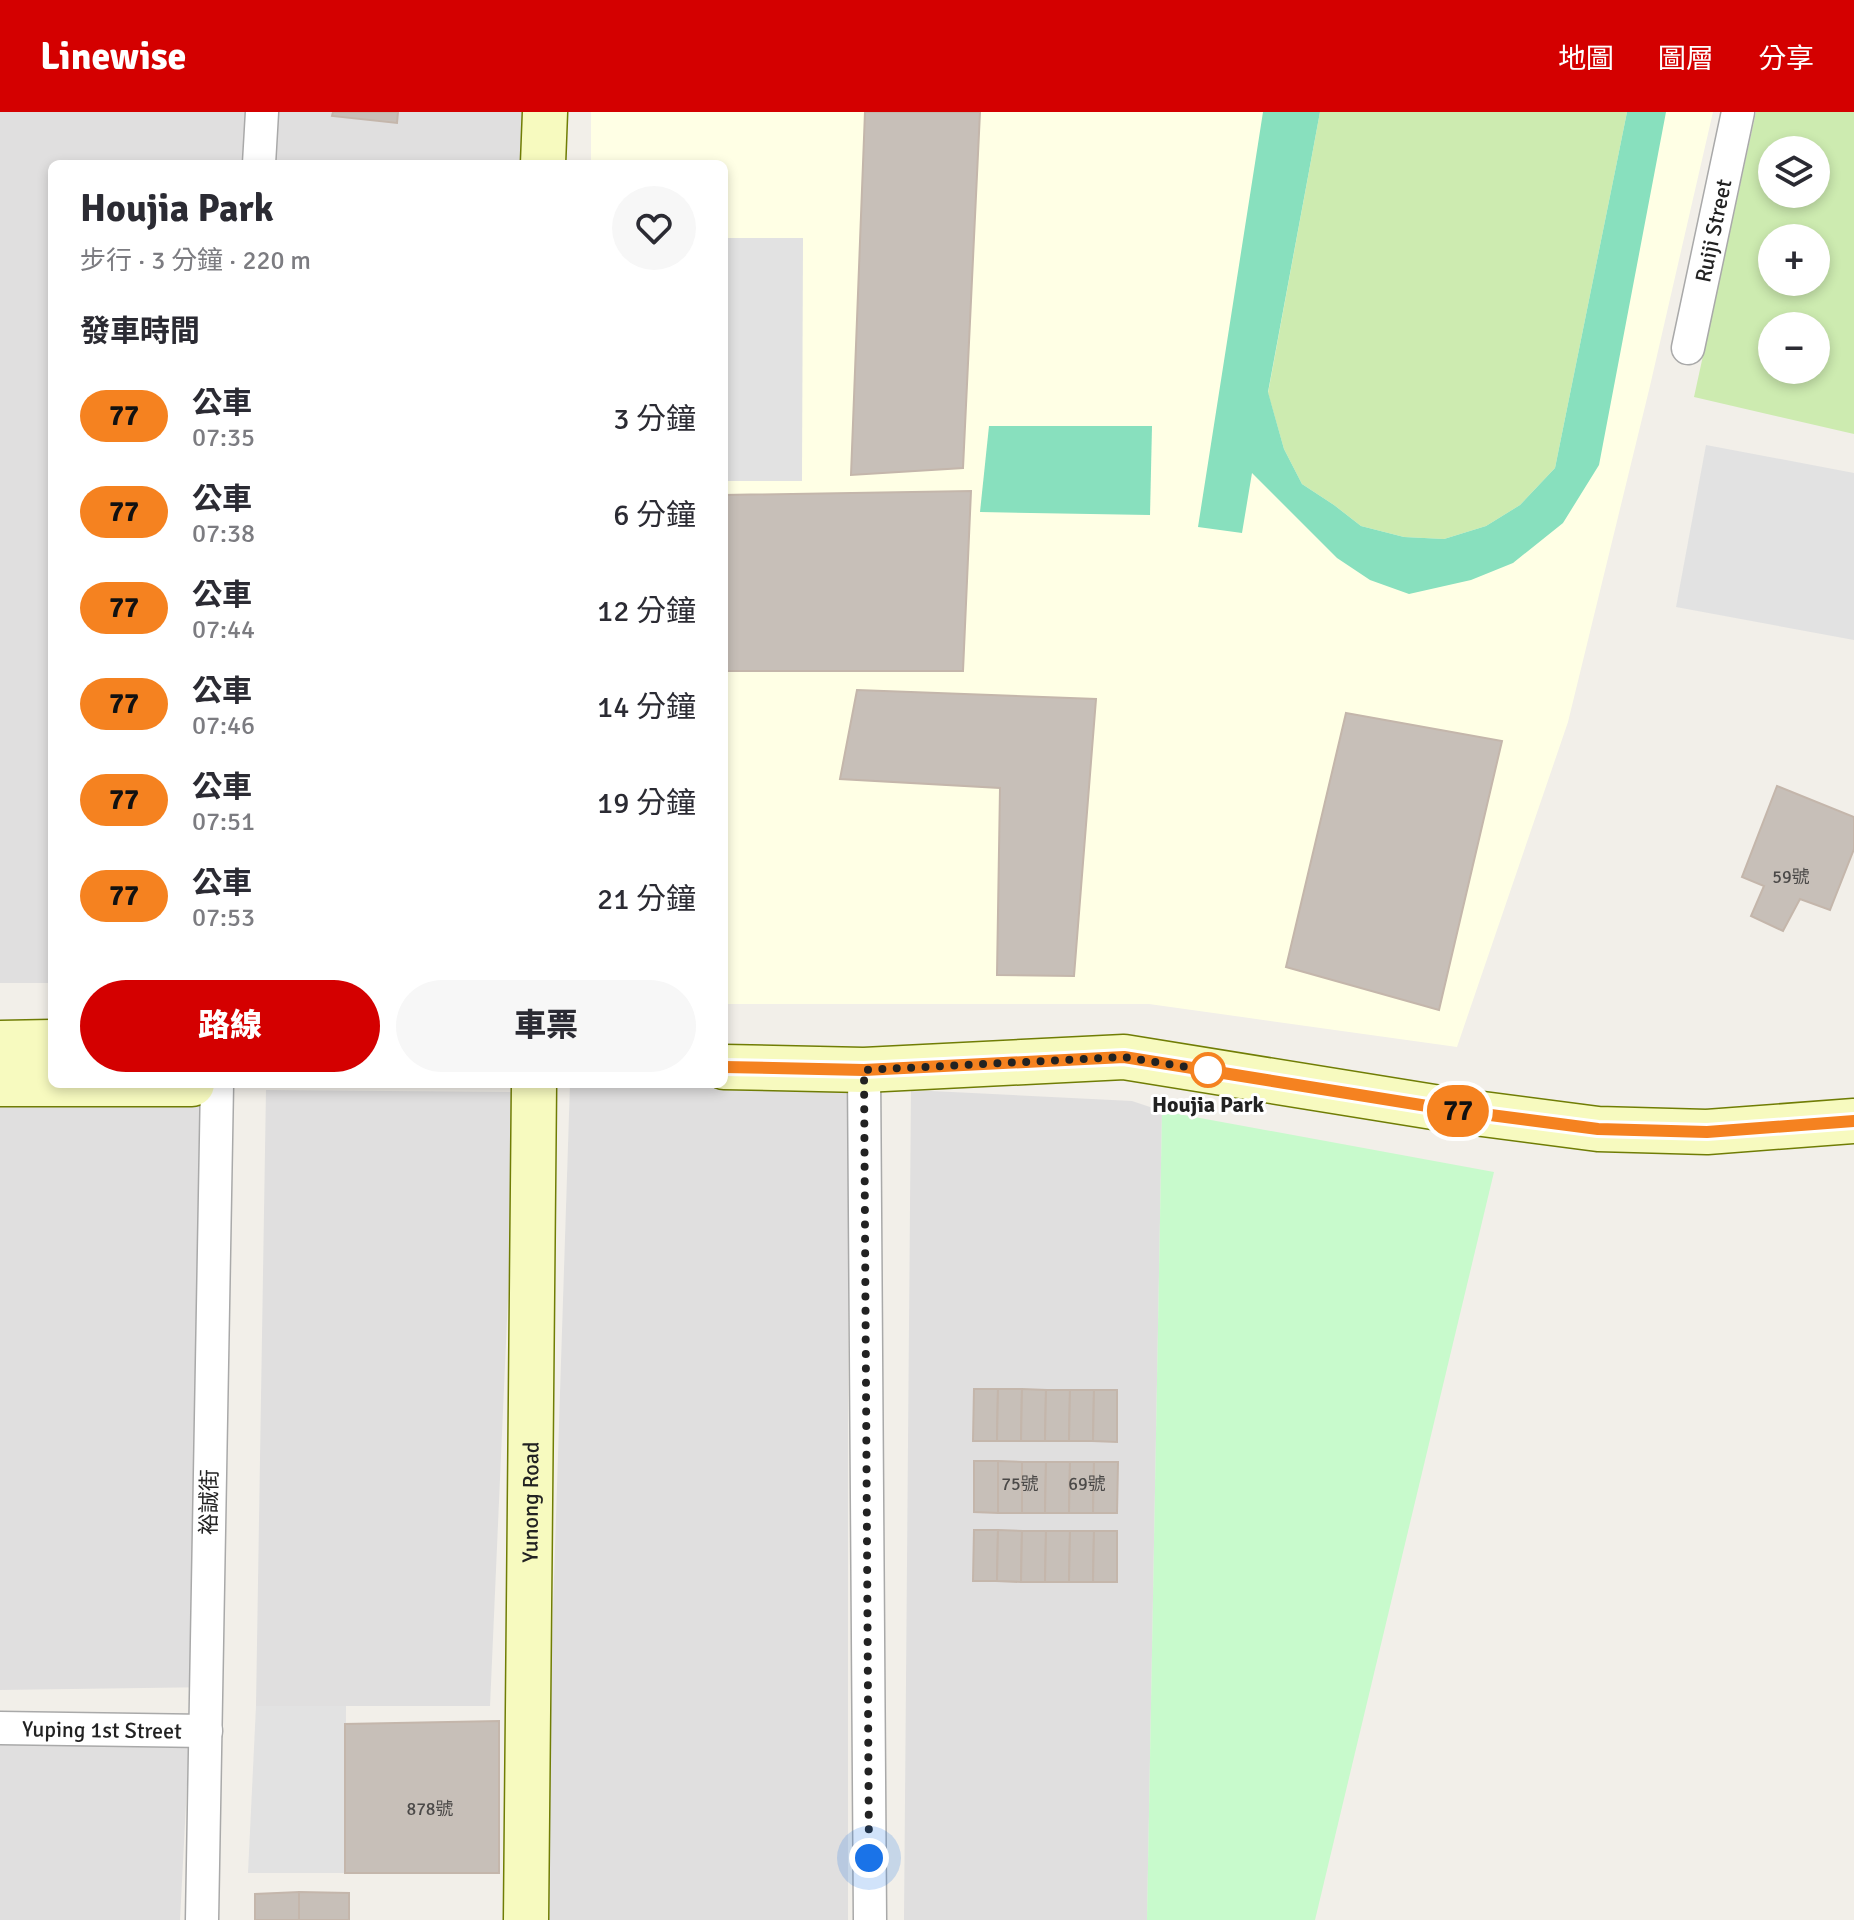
<!DOCTYPE html>
<html lang="zh-TW">
<head>
<meta charset="utf-8">
<style>
  :root { --surface:#fff; --page:#f7f7f7; --text:#2b2b33; --muted:#7c7c81; --accent:#d40000 }
  body { margin:0; font-family:Signika,"Noto Sans TC",sans-serif; background:var(--page); color:var(--text); height:100vh; display:flex; flex-direction:column; font-size:30px; white-space:nowrap }
  * { box-sizing:border-box; margin:0 }
  p { font-size:26px; color:var(--muted) }
  .icon { flex:none; width:44px; height:44px; fill:none; stroke:currentColor; stroke-width:2; stroke-linecap:round; stroke-linejoin:round }
  .map { position:relative; flex:1; overflow:hidden }
  .drawer { position:absolute; left:48px; top:48px; width:680px; height:928px; display:flex; flex-direction:column; background:var(--surface); border-radius:12px; box-shadow:0 4px 12px #0003 }
  .drawer>* { flex:none }
  .badge { padding:0 16px; border-radius:26px; font-size:28px; line-height:52px }
  .controls { position:absolute; left:1758px; top:24px; display:grid; gap:16px }
  .controls a { display:grid; place-items:center; width:72px; height:72px; border-radius:50%; background:var(--surface); box-shadow:0 4px 12px #0003; font-size:40px }
  .you { position:absolute; width:40px; height:40px; margin:-20px; border:6px solid #fff; border-radius:50%; background:#1a73e8; box-shadow:0 0 0 12px #1a73e833 }
  .map>.badge { position:absolute; translate:-50% -50%; box-shadow:0 0 0 4px #fff }
  h2 { padding:0 32px; font-size:30px; line-height:72px }
  .round { display:grid; place-items:center; flex:none; width:84px; height:84px; border-radius:42px; background:var(--page) }
  .head { display:flex; align-items:center; justify-content:space-between; height:136px; padding:0 32px }
  h1 { font-size:38px; font-weight:800; line-height:60px }
  .cta { display:flex; gap:16px; margin-top:auto; padding:16px 32px }
  .cta a { flex:1; height:92px; border-radius:48px; background:var(--accent); color:#fff; font-size:32px; font-weight:800; line-height:92px; text-align:center }
  .cta a+a { background:var(--page); color:var(--text) }
  ul { padding:0; list-style:none }
  li { display:flex; align-items:center; gap:24px; height:96px; padding:0 32px }
  li div { flex:1 }
  li b { display:block; font-size:30px }
  li em { font-style:normal }
  li .badge { min-width:88px; font-weight:700; text-align:center }
  header { display:flex; align-items:center; gap:48px; box-sizing:border-box; height:112px; padding:0 40px; background:var(--accent); color:#fff }
  header strong { font-size:38px }
  nav { display:flex; gap:44px; margin-inline-start:auto; font-size:28px }
  .map>svg:first-child { display:block }
  .residential { fill:#e0dfdf }
  .education { fill:#ffffe5 }
  .grass { fill:#cdebb0; fill-rule:evenodd }
  .park { fill:#c8facc }
  .pitch { fill:#88e0be }
  .parking { fill:#e2e2e2 }
  .building { fill:#c7bfb8; stroke:#c4b6ab; stroke-width:2 }
  .lines { fill:none; stroke-linecap:round; stroke-linejoin:round }
  .street-casing { stroke:#a9a9a9; stroke-width:35 }
  .secondary-casing { stroke:#707d05; stroke-width:47 }
  .street { stroke:#fff; stroke-width:32 }
  .secondary { stroke:#f7fabf; stroke-width:44 }
  .line-casing { stroke:#fff; stroke-width:18 }
  .line { stroke:#f58220; stroke-width:12 }
  .walk { stroke:#222; stroke-width:8; stroke-dasharray:0 14.4 }
  .stop-dot { fill:#fff; stroke:#f58220; stroke-width:4 }
  .labels { text-anchor:middle; dominant-baseline:central; stroke-width:6; stroke-linejoin:round; paint-order:stroke }
  .number-label { font-size:18px; fill:#4b4948 }
  .street-label { font-size:22px; fill:#222; stroke:#fff }
  .stop-label { font-size:22px; font-weight:bold; fill:#222; stroke:#fff }
</style>
</head>
<body>
<header>
<strong>Linewise</strong>
<nav><a>地圖</a><a>圖層</a><a>分享</a></nav>
</header>
<div class="map">
<svg width="1854" height="1808" viewBox="0 0 1854 1808">
  <rect width="100%" height="100%" fill="#f2efe9"/>
  <g class="residential">
    <path d="M 0,0 L 524,0 L 524,52 L 52,52 L 52,871 L 0,871 Z"/>
    <path d="M 570,972 L 848,976 L 848,1808 L 543,1808 Z"/>
    <path d="M 266,978 L 517,980 L 490,1594 L 256,1594 Z"/>
    <path d="M 911,978 L 1132,989 L 1162,999 L 1147,1808 L 904,1808 Z"/>
    <path d="M 226,981 L 216,1575 L 0,1578 L 0,988 Z"/>
    <path d="M 0,1628 L 189,1633 L 180,1808 L 0,1808 Z"/>
  </g>
  <path class="education" d="M 591,0 L 1713,0 L 1650,274 L 1568,610 L 1457,935 L 1149,892 L 724,892 L 724,52 L 591,52 Z"/>
  <g class="grass">
    <path d="M 1320,0 L 1627,0 L 1555,356 L 1520,393 L 1486,414 L 1444,427 L 1404,425 L 1361,414 L 1334,393 L 1302,372 L 1284,337 L 1268,281 Z"/>
    <path d="M 1756,0 L 1854,0 L 1854,322 L 1694,285 ZM 1772,38 L 1816,38 L 1816,82 L 1772,82 ZM 1772,126 L 1816,126 L 1816,170 L 1772,170 ZM 1772,214 L 1816,214 L 1816,258 L 1772,258 Z"/>
  </g>
  <path class="park" d="M 1162,999 L 1494,1060 L 1315,1808 L 1147,1808 Z"/>
  <g class="pitch">
    <path d="M 1263,0 L 1320,0 L 1268,280 L 1284,337 L 1302,372 L 1334,393 L 1361,414 L 1404,425 L 1444,427 L 1486,414 L 1520,393 L 1555,356 L 1627,0 L 1666,0 L 1599,353 L 1563,411 L 1513,451 L 1471,468 L 1409,482 L 1370,468 L 1337,446 L 1252,361 L 1242,421 L 1198,415 Z"/>
    <path d="M 989,314 L 1152,314 L 1150,403 L 980,400 Z"/>
  </g>
  <g class="parking">
    <path d="M 724,126 L 803,126 L 802,369 L 724,369 Z"/>
    <path d="M 1706,333 L 1854,361 L 1854,528 L 1676,495 Z"/>
    <path d="M 256,1594 L 346,1594 L 345,1761 L 248,1761 Z"/>
  </g>
  <g class="building">
    <path d="M 333,0 L 398,0 L 397,11 L 332,4 Z"/>
    <path d="M 865,0 L 980,0 L 963,356 L 851,363 Z"/>
    <path d="M 971,379 L 963,559 L 724,559 L 724,383 Z"/>
    <path d="M 857,578 L 1096,587 L 1074,864 L 997,863 L 1000,676 L 840,667 Z"/>
    <path d="M 1346,601 L 1502,629 L 1439,898 L 1286,855 Z"/>
    <path d="M 1777,674 L 1854,705 L 1854,737 L 1830,798 L 1800,787 L 1783,819 L 1751,804 L 1764,774 L 1742,765 Z"/>
    <path d="M 974,1277 L 998,1277 L 997,1329 L 973,1329 Z"/>
    <path d="M 998,1277 L 1022,1277 L 1021,1329 L 997,1329 Z"/>
    <path d="M 1022,1277 L 1046,1278 L 1045,1329 L 1021,1329 Z"/>
    <path d="M 1046,1278 L 1070,1278 L 1069,1329 L 1045,1329 Z"/>
    <path d="M 1070,1278 L 1094,1278 L 1093,1329 L 1069,1329 Z"/>
    <path d="M 1094,1278 L 1117,1278 L 1117,1330 L 1093,1329 Z"/>
    <path d="M 974,1349 L 998,1349 L 998,1401 L 974,1400 Z"/>
    <path d="M 998,1349 L 1022,1350 L 1022,1401 L 998,1401 Z"/>
    <path d="M 1022,1350 L 1046,1350 L 1045,1401 L 1022,1401 Z"/>
    <path d="M 1046,1350 L 1070,1350 L 1069,1401 L 1045,1401 Z"/>
    <path d="M 1070,1350 L 1094,1350 L 1093,1401 L 1069,1401 Z"/>
    <path d="M 1094,1350 L 1118,1350 L 1117,1401 L 1093,1401 Z"/>
    <path d="M 974,1418 L 998,1418 L 997,1469 L 973,1469 Z"/>
    <path d="M 998,1418 L 1022,1419 L 1021,1470 L 997,1469 Z"/>
    <path d="M 1022,1419 L 1046,1419 L 1045,1470 L 1021,1470 Z"/>
    <path d="M 1046,1419 L 1070,1419 L 1069,1470 L 1045,1470 Z"/>
    <path d="M 1070,1419 L 1094,1419 L 1093,1470 L 1069,1470 Z"/>
    <path d="M 1094,1419 L 1117,1419 L 1117,1470 L 1093,1470 Z"/>
    <path d="M 499,1609 L 499,1761 L 345,1761 L 345,1612 Z"/>
    <path d="M 299,1780 L 299,1808 L 255,1808 L 255,1782 Z"/>
    <path d="M 299,1780 L 349,1781 L 349,1808 L 299,1808 Z"/>
  </g>
  <g class="lines">
    <g class="street-casing">
      <g id="street">
        <path d="M 259,52 L 262,0"/>
        <path id="s1" d="M 1688,236 L 1738,0"/>
        <path d="M 864,958 L 870,1808"/>
        <path id="s2" d="M 0,1616 L 206,1619"/>
        <path d="M 202,1808 L 217,972"/>
      </g>
    </g>
    <g class="secondary-casing">
      <g id="secondary">
        <path d="M 543,52 L 545,0"/>
        <path d="M 0,931 L 52,930"/>
        <path d="M 724,955 L 864,958 L 1124,945 L 1452,998 L 1598,1017 L 1707,1020 L 1854,1009"/>
        <path d="M 0,972 L 192,972"/>
        <path id="s3" d="M 526,1808 L 534,972"/>
      </g>
    </g>
    <use href="#street" class="street"/>
    <use href="#secondary" class="secondary"/>
  </g>
  <g class="lines">
    <g class="line-casing">
      <path id="line" d="M 724,955 L 864,958 L 1124,945 L 1452,998 L 1598,1017 L 1707,1020 L 1854,1009"/>
    </g>
    <use href="#line" class="line"/>
    <path class="walk" d="M 869,1746 L 864,958 L 1124,945 L 1213,959 L 1208,958"/>
  </g>
  <circle class="stop-dot" cx="1208" cy="958" r="16"/>
  <g class="labels">
    <g class="number-label">
      <text x="1791" y="765">59號</text>
      <text x="1020" y="1372">75號</text>
      <text x="1087" y="1372">69號</text>
      <text x="430" y="1697">878號</text>
    </g>
    <g class="street-label">
      <text stroke="none"><textPath href="#s1" startOffset="120">Ruiji Street</textPath></text>
      <text transform="translate(209 1390) rotate(-89)">裕誠街</text>
      <text stroke="none"><textPath href="#s3" startOffset="418">Yunong Road</textPath></text>
      <text stroke="none"><textPath href="#s2" startOffset="102">Yuping 1st Street</textPath></text>
    </g>
    <g class="stop-label">
      <text x="1208" y="992">Houjia Park</text>
    </g>
  </g>
</svg>
<div class="controls">
<a><svg class="icon" aria-label="layers" viewBox="0 0 24 24"><path d="M12 4l9 5-9 5-9-5zM3 14l9 5 9-5"/></svg></a>
<a>+</a>
<a>−</a>
</div>
<div class="you" style="left:869px;top:1746px"></div>
<b class="badge" style="left:1458px;top:999px;background:#f58220;color:#111">77</b>
<section class="drawer">
<div class="head"><div><h1>Houjia Park</h1><p>步行 · 3 分鐘 · 220 m</p></div><a class="round"><svg class="icon" aria-label="heart" viewBox="0 0 24 24"><path d="M12 20l-8-8c-3-5 5-10 8-4 3-6 11-1 8 4z"/></svg></a></div>
<h2>發車時間</h2>
<ul>
<li><span class="badge" style="background:#f58220;color:#111">77</span><div><b>公車</b><p>07:35</p></div><em>3 分鐘</em></li>
<li><span class="badge" style="background:#f58220;color:#111">77</span><div><b>公車</b><p>07:38</p></div><em>6 分鐘</em></li>
<li><span class="badge" style="background:#f58220;color:#111">77</span><div><b>公車</b><p>07:44</p></div><em>12 分鐘</em></li>
<li><span class="badge" style="background:#f58220;color:#111">77</span><div><b>公車</b><p>07:46</p></div><em>14 分鐘</em></li>
<li><span class="badge" style="background:#f58220;color:#111">77</span><div><b>公車</b><p>07:51</p></div><em>19 分鐘</em></li>
<li><span class="badge" style="background:#f58220;color:#111">77</span><div><b>公車</b><p>07:53</p></div><em>21 分鐘</em></li>
</ul>
<div class="cta"><a>路線</a><a>車票</a></div>
</section>
</div>
</body>
</html>
